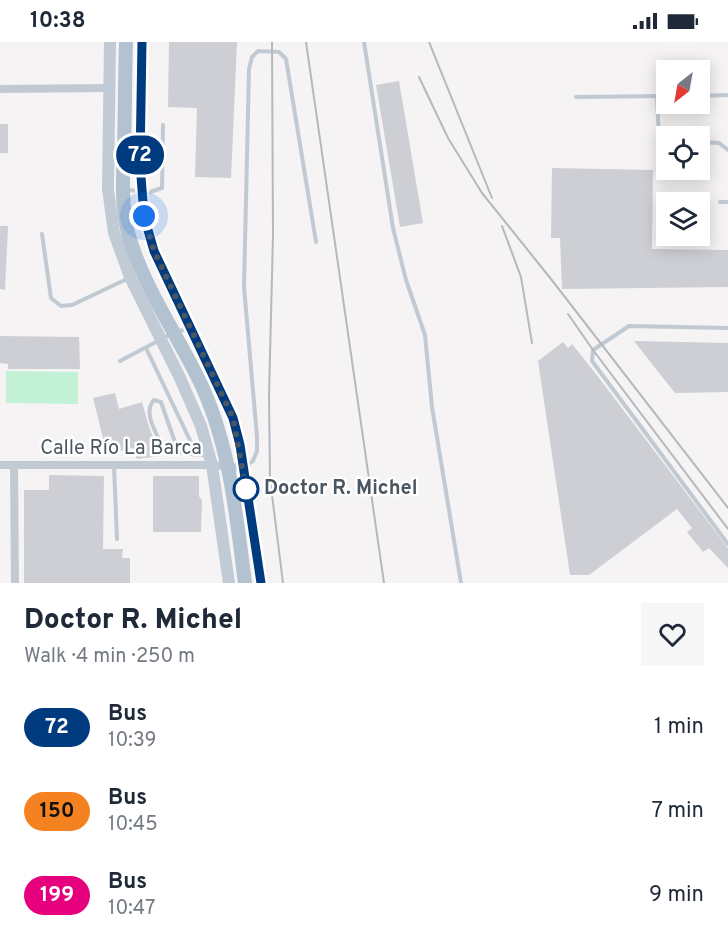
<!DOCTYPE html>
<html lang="en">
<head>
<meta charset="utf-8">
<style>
  :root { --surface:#fff; --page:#f6f6f7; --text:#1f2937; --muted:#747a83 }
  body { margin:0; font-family:Overpass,sans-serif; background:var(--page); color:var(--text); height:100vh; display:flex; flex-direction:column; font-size:22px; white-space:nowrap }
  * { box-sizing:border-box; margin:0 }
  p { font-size:20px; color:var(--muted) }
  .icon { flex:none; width:33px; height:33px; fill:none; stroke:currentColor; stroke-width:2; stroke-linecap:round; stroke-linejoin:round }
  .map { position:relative; height:541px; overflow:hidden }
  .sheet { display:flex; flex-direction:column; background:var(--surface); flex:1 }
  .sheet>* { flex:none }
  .badge { padding:0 12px; border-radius:20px; font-size:21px; line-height:39px }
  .needle { width:39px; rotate:211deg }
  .controls { position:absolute; left:656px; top:18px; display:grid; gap:12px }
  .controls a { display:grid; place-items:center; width:54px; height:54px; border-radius:0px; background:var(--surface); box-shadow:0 3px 15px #0003; font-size:30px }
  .you { position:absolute; width:30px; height:30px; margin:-15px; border:4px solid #fff; border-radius:50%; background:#1a73e8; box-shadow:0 0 0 9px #1a73e833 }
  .map>.badge { position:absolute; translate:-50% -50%; box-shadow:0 0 0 3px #fff }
  .round { display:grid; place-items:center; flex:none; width:63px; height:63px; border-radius:0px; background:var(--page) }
  .overview { display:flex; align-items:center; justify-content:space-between; height:102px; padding:0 24px }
  h1 { font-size:28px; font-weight:800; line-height:45px }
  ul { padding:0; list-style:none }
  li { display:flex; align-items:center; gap:18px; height:84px; padding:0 24px }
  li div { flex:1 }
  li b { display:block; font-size:22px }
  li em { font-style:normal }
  li .badge { min-width:66px; font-weight:700; text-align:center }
  .status { display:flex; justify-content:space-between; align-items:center; height:42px; padding:0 30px; background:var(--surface); direction:ltr }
  .status svg { height:16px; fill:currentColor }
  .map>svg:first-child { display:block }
  .green { fill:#c3f1d5 }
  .building { fill:#cdcfd5 }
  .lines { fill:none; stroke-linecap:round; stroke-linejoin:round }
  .service { stroke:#c1cad2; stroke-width:4 }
  .minor { stroke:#c1cad2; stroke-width:8 }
  .secondary { stroke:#c1cbd6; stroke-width:12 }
  .primary { stroke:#b3c2d1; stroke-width:14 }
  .rail { stroke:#b5b8bd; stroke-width:2 }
  .line-casing { stroke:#fff; stroke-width:14 }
  .line { stroke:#003b80; stroke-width:9 }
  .walk { stroke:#4a5661; stroke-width:6; stroke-dasharray:0 10.8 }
  .stop-dot { fill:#fff; stroke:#003b80; stroke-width:3 }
  .labels { text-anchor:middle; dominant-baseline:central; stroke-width:5; stroke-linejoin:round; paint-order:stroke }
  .street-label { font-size:20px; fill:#4a5661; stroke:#fff }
  .stop-label { font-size:20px; font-weight:bold; fill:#4a5661; stroke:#fff; text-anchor:start }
</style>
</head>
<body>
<div class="status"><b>10:38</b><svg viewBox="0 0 49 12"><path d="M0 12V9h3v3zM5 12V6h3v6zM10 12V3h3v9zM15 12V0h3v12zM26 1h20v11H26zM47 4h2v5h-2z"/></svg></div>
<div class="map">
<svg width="728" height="541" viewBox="0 0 728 541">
  <rect width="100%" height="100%" fill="#f5f3f3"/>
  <path class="green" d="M 6,329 L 78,330 L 78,362 L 6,361 Z"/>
  <g class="building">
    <path d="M 169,0 L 237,0 L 231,136 L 195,135 L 197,66 L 168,65 Z"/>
    <path d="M 399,39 L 423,181 L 400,185 L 376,43 Z"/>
    <rect x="0" y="82" width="8" height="29"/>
    <path d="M 552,126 L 653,128 L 652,207 L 728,208 L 728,245 L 562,247 L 560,196 L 551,196 Z"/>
    <path d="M 0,184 L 8,184 L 5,248 L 0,247 Z"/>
    <path d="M 0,294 L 79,295 L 80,327 L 8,327 L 8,322 L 0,321 Z"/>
    <path d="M 634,299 L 728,301 L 728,350 L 675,351 Z"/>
    <path d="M 563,300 L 568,306 L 572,302 L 596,332 L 728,506 L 728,526 L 709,506 L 703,510 L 687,490 L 692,486 L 677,467 L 589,533 L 570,533 L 538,319 Z"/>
    <path d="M 115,351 L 119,367 L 142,360 L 148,382 L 160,414 L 137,417 L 133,406 L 107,412 L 93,356 Z"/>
    <path d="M 49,433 L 104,434 L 103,507 L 123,507 L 122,516 L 130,516 L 130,541 L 24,541 L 24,448 L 49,448 Z"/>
    <path d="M 153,434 L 199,434 L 199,454 L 202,459 L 201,490 L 153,490 Z"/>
  </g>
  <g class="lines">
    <g class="service">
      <path d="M 364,0 L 393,186 L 406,238 L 425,293 L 432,365 L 461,541"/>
      <path d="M 657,54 L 659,98 L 666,98"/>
      <path d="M 699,54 L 728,53"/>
      <path d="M 576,55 L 666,54"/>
      <path d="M 699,100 L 719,101 L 728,108"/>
      <path d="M 127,148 L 150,150 L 162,146 L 163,83"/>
      <path d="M 720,160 L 728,160"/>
      <path d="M 42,192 L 51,256 L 61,264 L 72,263 L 127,237"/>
      <path d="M 728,286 L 629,284 L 593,308 L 592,319 L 728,502"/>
      <path d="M 146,306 L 197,413 L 205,413"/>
      <path d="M 120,319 L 173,291 L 190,286"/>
      <path d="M 178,409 L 161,360 L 154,358 C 142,370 157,392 163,406 L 166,408 L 197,413"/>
      <path d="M 114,424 L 117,497"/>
      <path d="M 245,424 L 253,419 L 257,409 L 257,395 L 244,245 L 249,27 L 252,15 L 258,9 L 279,10 L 286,17 L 316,200"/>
    </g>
    <g class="minor">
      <path d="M 0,47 L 109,46"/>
      <path d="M 0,423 L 212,423 L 243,426"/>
      <path d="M 14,423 L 15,541"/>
    </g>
    <g class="secondary">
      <path d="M 110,0 L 108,147 L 114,191 L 130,235 L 180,336 L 201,384 L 212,423 L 229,541"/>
      <path d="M 142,0 L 140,121 L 144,174 L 154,209 L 233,376 L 240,403 L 260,541"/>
    </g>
    <path class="primary" d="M 126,0 C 125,35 125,70 124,105 C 123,133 121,163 128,191 C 143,244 175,289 199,338 C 230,402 236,472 245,541"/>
    <g class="rail">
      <path d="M 272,0 L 273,193 L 269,354 L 270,437 L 283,541"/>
      <path d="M 306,0 L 384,541"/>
      <path d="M 429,0 L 492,156"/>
      <path d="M 419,35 L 448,96 L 482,151 L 551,237 L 728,466"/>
      <path d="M 502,184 L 521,235 L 532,301"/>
      <path d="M 568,272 L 593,308 L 728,487"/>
    </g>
  </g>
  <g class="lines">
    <g class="line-casing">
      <path id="line" d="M 142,0 L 140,121 L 144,174 L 154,209 L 233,376 L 240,403 L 261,541"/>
    </g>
    <use href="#line" class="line"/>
    <path class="walk" d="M 144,174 L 154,209 L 233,376 L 246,447"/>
  </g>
  <circle class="stop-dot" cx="246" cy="447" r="12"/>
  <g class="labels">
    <g class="street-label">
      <text x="121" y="407">Calle Río La Barca</text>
    </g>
    <g class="stop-label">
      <text x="264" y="447">Doctor R. Michel</text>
    </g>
  </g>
</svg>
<div class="controls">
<a><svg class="needle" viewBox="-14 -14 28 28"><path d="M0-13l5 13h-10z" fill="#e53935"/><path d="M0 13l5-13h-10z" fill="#747a83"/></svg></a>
<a><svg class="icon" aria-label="locate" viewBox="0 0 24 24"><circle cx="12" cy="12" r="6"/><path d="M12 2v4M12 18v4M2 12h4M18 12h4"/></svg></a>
<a><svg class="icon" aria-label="layers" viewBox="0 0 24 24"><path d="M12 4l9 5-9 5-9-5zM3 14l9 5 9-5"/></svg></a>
</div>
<div class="you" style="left:144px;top:174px"></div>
<b class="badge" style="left:140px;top:113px;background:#003b80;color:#fff">72</b>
</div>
<section class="sheet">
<div class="overview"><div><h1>Doctor R. Michel</h1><p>Walk · 4 min · 250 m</p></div><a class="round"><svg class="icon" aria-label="heart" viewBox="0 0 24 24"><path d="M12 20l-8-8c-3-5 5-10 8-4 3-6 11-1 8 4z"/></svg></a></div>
<ul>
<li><span class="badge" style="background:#003b80;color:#fff">72</span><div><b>Bus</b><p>10:39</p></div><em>1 min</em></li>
<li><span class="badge" style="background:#f58220;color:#111">150</span><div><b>Bus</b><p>10:45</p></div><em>7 min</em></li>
<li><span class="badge" style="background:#e6007e;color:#fff">199</span><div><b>Bus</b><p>10:47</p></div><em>9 min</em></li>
</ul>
</section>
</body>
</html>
